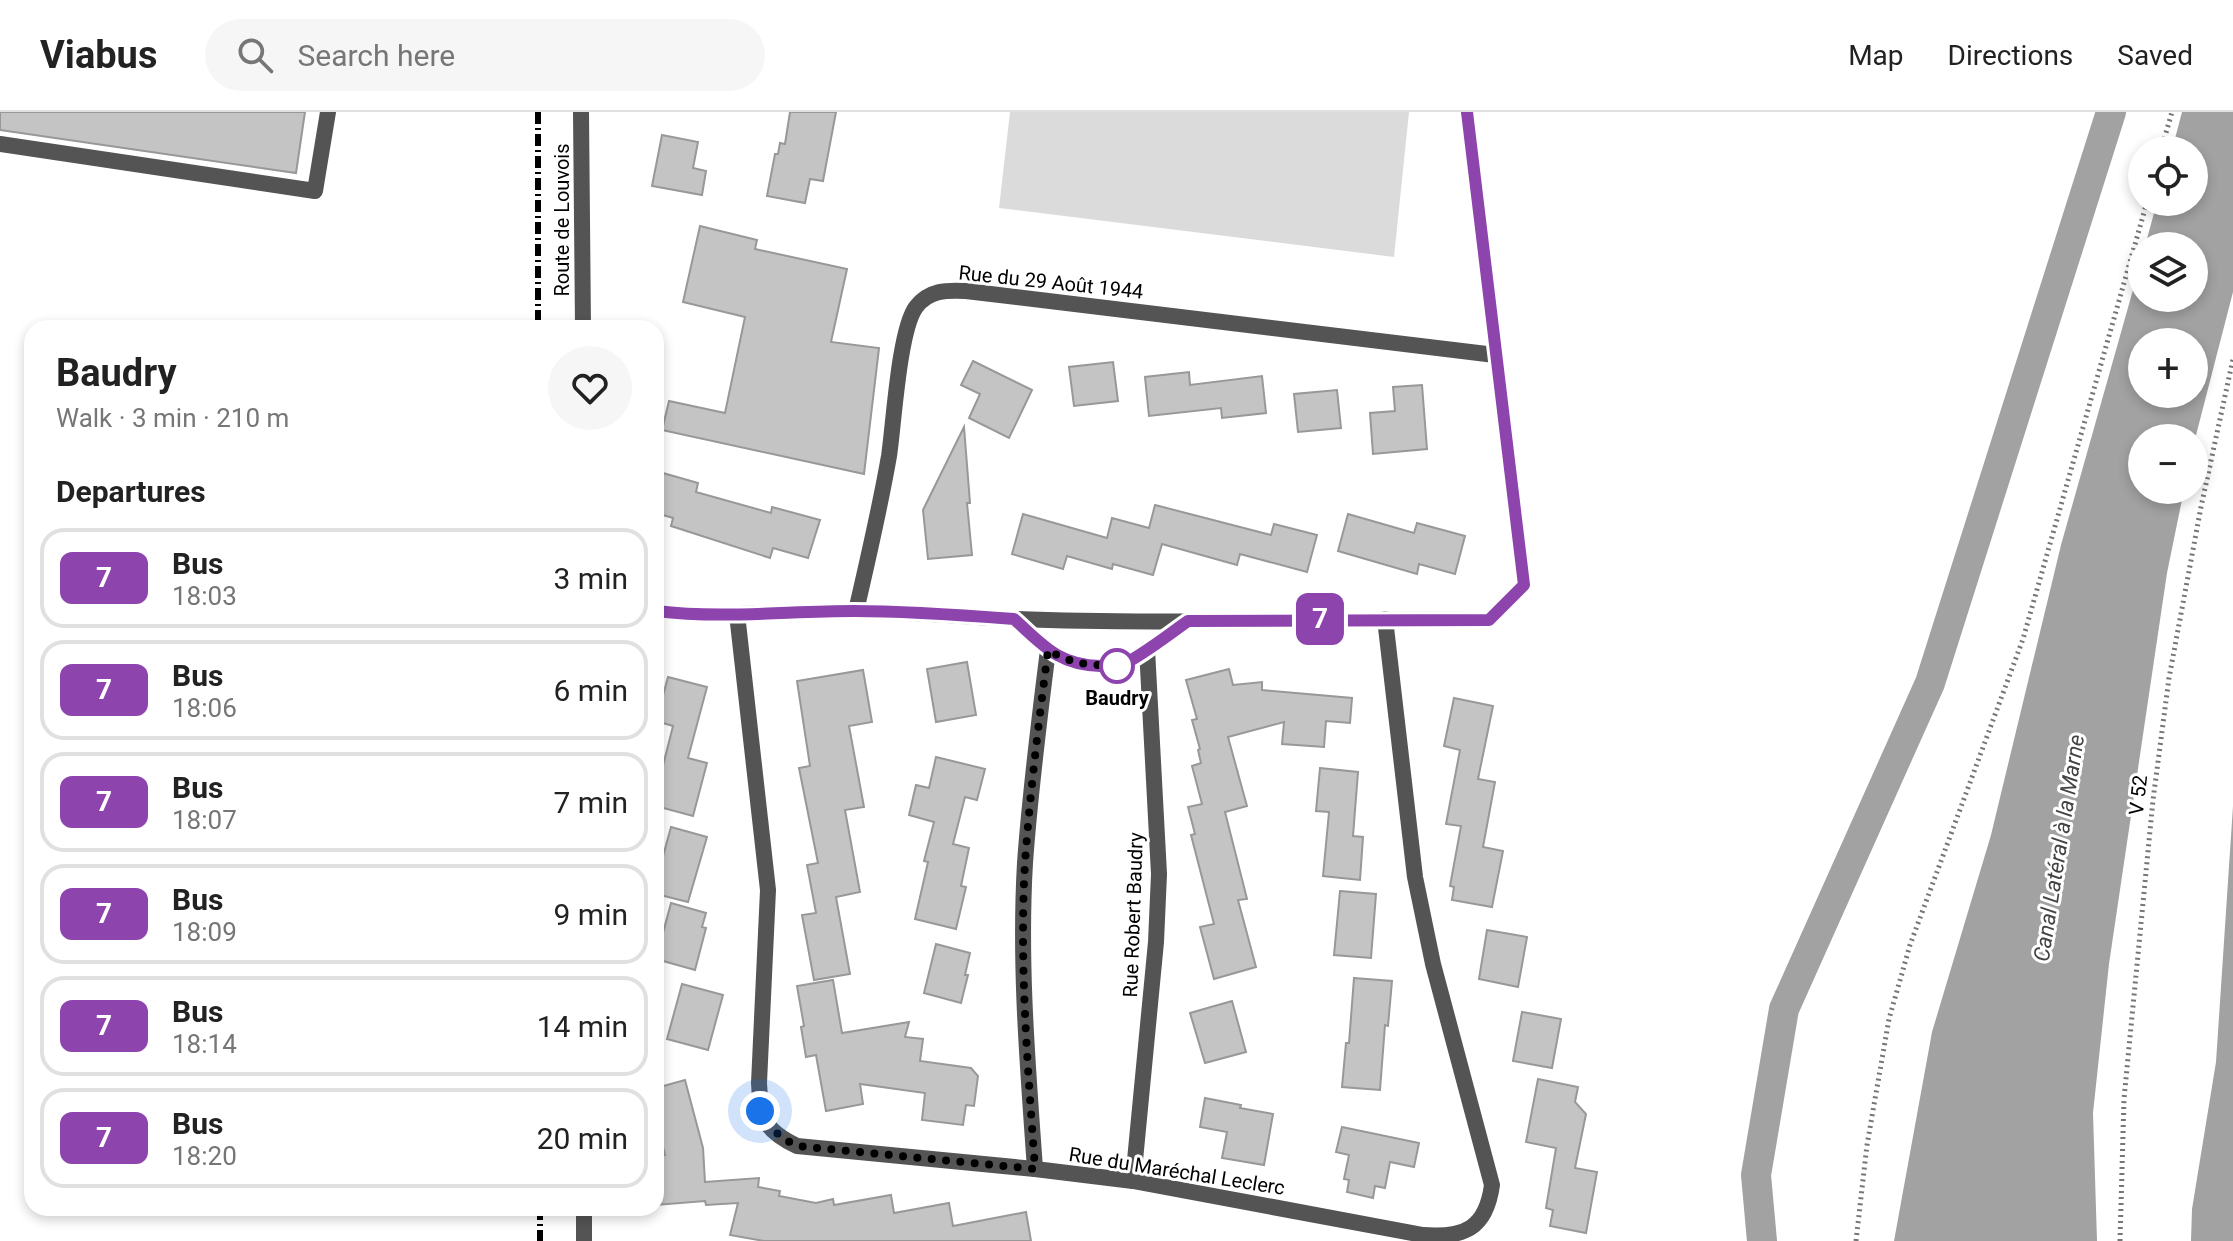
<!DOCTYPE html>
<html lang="en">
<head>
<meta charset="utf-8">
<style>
  :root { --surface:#fff; --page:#f6f6f6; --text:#222; --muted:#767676; --line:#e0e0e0 }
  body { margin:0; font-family:Roboto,sans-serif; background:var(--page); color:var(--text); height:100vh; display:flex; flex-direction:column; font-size:30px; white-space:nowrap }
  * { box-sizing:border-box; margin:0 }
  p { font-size:26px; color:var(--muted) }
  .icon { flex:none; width:44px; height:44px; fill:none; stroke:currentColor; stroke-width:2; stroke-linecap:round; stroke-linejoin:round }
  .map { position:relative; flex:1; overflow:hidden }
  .drawer { position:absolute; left:24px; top:208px; width:640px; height:896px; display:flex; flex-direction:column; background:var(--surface); border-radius:24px; box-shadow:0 4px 12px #0003 }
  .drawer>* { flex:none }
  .badge { padding:0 16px; border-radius:12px; font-size:28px; line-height:52px }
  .tools { position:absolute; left:2128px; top:24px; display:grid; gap:16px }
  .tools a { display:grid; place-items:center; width:80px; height:80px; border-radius:50%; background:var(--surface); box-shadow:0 4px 12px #0003; font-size:40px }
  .you { position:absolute; width:40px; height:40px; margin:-20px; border:6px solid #fff; border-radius:50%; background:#1a73e8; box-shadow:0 0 0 12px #1a73e833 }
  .map>.badge { position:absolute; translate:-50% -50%; box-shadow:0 0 0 4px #fff }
  h2 { padding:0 32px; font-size:30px; line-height:72px }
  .round { display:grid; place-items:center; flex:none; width:84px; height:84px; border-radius:42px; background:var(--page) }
  .summary { display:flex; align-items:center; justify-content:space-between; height:136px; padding:0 32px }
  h1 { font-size:38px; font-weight:700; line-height:60px }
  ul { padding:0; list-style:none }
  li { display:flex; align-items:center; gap:24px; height:100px; margin:0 16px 12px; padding:0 16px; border:4px solid var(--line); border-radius:24px }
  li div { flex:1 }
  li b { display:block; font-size:30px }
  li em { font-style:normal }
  li .badge { min-width:88px; font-weight:700; text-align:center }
  header { display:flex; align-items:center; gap:48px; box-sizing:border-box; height:112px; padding:0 40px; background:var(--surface); border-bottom:2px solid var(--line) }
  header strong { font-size:38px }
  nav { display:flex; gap:44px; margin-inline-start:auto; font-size:28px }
  .search { width:560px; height:72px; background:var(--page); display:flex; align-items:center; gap:20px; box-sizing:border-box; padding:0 28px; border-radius:44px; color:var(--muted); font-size:30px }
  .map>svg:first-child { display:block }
  .green { fill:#dbdbdb }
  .water { fill:#a2a2a2; fill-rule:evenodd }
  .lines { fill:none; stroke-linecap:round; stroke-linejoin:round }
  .canal { stroke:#a2a2a2; stroke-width:30 }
  .building { fill:#c4c4c4; stroke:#989898; stroke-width:2 }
  .path { stroke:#767676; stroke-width:5; stroke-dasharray:2 4; stroke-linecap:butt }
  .service { stroke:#545454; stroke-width:16 }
  .minor { stroke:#545454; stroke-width:16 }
  .tertiary { stroke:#545454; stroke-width:16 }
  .rail { stroke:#000; stroke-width:6; stroke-dasharray:12 4 2 4; stroke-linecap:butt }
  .line-casing { stroke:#fff; stroke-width:18 }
  .line { stroke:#8e44ad; stroke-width:12 }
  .walk { stroke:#000; stroke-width:8; stroke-dasharray:0 14.4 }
  .stop-dot { fill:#fff; stroke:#8e44ad; stroke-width:4 }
  .labels { text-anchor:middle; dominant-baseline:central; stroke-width:6; stroke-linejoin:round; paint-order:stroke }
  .street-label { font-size:20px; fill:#000; stroke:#fff }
  .stop-label { font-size:20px; font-weight:bold; fill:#000; stroke:#fff }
  .water-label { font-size:22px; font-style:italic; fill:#434343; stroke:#fff }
</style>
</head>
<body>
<header>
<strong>Viabus</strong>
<div class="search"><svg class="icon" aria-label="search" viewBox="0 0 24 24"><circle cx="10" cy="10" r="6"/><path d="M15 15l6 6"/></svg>Search here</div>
<nav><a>Map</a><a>Directions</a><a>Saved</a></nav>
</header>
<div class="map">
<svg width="2233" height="1129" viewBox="0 0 2233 1129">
  <rect width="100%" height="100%" fill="#fff"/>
  <path class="green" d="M 1010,0 L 1409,0 L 1394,145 L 999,96 Z"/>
  <g class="water">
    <path d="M 2182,0 L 2233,0 L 2233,180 L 2194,331 L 2194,326 L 2142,326 L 2142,378 L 2184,378 L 2167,461 L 2109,852 L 2093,1001 L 2097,1129 L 1894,1129 L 1932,920 L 1991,723 L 2061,433 L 2142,146 L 2142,186 L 2194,186 L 2194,134 L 2145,134 L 2157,90 L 2194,90 L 2194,38 L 2172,38 ZM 2142,230 L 2194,230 L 2194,282 L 2142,282 Z"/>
    <path d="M 2233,694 L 2233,1129 L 2191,1129 L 2192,1097 L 2216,950 Z"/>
  </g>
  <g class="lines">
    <path class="canal" d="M 1762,1129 L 1756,1063 L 1784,897 L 1930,571 L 2111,0"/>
  </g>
  <g class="building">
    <path d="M 0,0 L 305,0 L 296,61 L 0,18 Z"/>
    <path d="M 790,0 L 836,0 L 823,69 L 810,67 L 805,91 L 767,84 L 775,42 L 778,42 L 780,31 L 785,32 Z"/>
    <path d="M 662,23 L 698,30 L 693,56 L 706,59 L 702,83 L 652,74 Z"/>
    <path d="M 700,114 L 757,128 L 755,137 L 847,157 L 831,230 L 879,236 L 864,362 L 662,318 L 669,289 L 725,301 L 745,205 L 683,190 Z"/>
    <path d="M 973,249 L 1032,278 L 1009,326 L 969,306 L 980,282 L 961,273 Z"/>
    <path d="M 1113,250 L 1118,289 L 1074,294 L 1069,255 Z"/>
    <path d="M 1189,260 L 1190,273 L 1262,264 L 1266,301 L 1222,306 L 1221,296 L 1149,304 L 1145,265 Z"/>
    <path d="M 1422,273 L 1427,337 L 1373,342 L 1370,301 L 1395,299 L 1393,275 Z"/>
    <path d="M 1337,278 L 1341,316 L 1298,320 L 1294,282 Z"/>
    <path d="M 964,315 L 970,391 L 967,391 L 972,443 L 928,447 L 923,398 Z"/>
    <path d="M 656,359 L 698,371 L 696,380 L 771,401 L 772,395 L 820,408 L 808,446 L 773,436 L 770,446 L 671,414 L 673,406 L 656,401 Z"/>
    <path d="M 1155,393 L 1271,423 L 1274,412 L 1317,423 L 1307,460 L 1240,442 L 1237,453 L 1162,432 L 1153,463 L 1113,452 L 1112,457 L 1067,444 L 1063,457 L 1012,442 L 1023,402 L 1107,426 L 1112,406 L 1149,416 Z"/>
    <path d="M 1348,402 L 1414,421 L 1417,411 L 1465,424 L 1455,462 L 1419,452 L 1417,462 L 1338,439 Z"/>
    <path d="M 967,550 L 976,603 L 936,610 L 927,557 Z"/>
    <path d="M 1229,557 L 1233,573 L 1262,570 L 1262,578 L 1352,586 L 1350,611 L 1326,609 L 1324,635 L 1282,632 L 1284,610 L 1228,625 L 1247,694 L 1225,700 L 1247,787 L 1238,788 L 1256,855 L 1214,867 L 1200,815 L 1214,812 L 1191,723 L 1195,722 L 1188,695 L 1202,692 L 1192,654 L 1201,651 L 1198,638 L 1200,637 L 1192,608 L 1197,607 L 1186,568 Z"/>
    <path d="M 863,558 L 872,610 L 849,614 L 864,695 L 845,698 L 860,780 L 836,785 L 850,862 L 814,868 L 802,803 L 816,801 L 807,753 L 818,751 L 799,656 L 810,654 L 797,569 Z"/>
    <path d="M 668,565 L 707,575 L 688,646 L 707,651 L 693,704 L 656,694 L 656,681 L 673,614 L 656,609 Z"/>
    <path d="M 1454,586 L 1493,594 L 1478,667 L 1495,670 L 1483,735 L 1503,739 L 1492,795 L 1452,788 L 1454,775 L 1450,774 L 1461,714 L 1446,712 L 1460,638 L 1444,634 Z"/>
    <path d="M 936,645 L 985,657 L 977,688 L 965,685 L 953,732 L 969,736 L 961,774 L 966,775 L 956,817 L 915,807 L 928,750 L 924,749 L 934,710 L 909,703 L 916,673 L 929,676 Z"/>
    <path d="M 1320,656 L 1358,660 L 1353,724 L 1363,725 L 1360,768 L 1323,764 L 1329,700 L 1316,699 Z"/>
    <path d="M 671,715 L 707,725 L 688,790 L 656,782 L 656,754 L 660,755 Z"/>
    <path d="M 1340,779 L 1376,782 L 1371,846 L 1334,843 Z"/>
    <path d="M 671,791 L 706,801 L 702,815 L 706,816 L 695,858 L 656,847 Z"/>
    <path d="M 1487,818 L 1527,825 L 1518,875 L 1479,867 Z"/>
    <path d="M 936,832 L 970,841 L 965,863 L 968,863 L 961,891 L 924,881 Z"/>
    <path d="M 1354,866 L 1392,869 L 1388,914 L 1385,913 L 1380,978 L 1342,975 L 1346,931 L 1349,931 Z"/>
    <path d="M 833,868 L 842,921 L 909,910 L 905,925 L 923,927 L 920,949 L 971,956 L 978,964 L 974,994 L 966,993 L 963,1013 L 922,1008 L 925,981 L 860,972 L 863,992 L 826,999 L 816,943 L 806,945 L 801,915 L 804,914 L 797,874 Z"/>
    <path d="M 682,872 L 723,883 L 708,938 L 667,927 Z"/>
    <path d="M 1232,889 L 1246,940 L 1205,951 L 1190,901 Z"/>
    <path d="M 1522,900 L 1561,907 L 1552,956 L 1513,949 Z"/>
    <path d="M 1538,967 L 1578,975 L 1575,990 L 1586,1002 L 1575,1056 L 1597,1060 L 1586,1121 L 1550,1114 L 1553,1098 L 1546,1096 L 1556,1036 L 1526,1030 Z"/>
    <path d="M 685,968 L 703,1036 L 705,1070 L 759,1066 L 758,1075 L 780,1079 L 779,1084 L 816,1091 L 833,1087 L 834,1093 L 891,1083 L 894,1101 L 949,1091 L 953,1114 L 1026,1100 L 1031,1129 L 764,1129 L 730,1123 L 738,1091 L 706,1093 L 705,1089 L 656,1093 L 656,1044 L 665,1043 L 656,1008 L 656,976 Z"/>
    <path d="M 1205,986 L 1241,993 L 1240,996 L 1273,1002 L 1264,1053 L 1222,1046 L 1227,1020 L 1200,1015 Z"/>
    <path d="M 1342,1015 L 1419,1031 L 1414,1055 L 1390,1050 L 1385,1076 L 1375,1074 L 1373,1086 L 1347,1080 L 1349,1068 L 1344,1067 L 1349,1043 L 1336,1040 Z"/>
  </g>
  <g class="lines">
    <g class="path">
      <path d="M 2161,38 L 2172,0"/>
      <path d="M 1856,1129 L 1867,1033 L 1889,907 L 1910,833 L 2023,527 L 2147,90"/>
      <path d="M 2120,1129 L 2124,987 L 2153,688 L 2169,566 L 2201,395 L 2233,247"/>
    </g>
    <path class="service" d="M 0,32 L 315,79 L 328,0"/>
    <g class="minor">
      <path d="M 656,499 C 723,507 790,498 857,499 C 909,499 962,505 1015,507 C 1173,513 1331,506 1489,508 L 1524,473 L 1467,0"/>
      <path d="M 856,499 C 868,447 880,396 889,344 C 894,310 899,218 916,195 C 929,178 946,178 966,179 L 1495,243"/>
      <path d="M 737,502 L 768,778 L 759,971 C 761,1006 763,1018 797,1034 L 1035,1057 L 1133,1069 L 1423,1123 C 1464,1126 1486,1117 1492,1073 L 1433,852 L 1415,765 L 1385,507"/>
      <path d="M 1014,507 C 1042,532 1060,553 1100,554 C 1105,554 1113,555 1119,554 C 1135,549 1172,520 1188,509"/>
      <path d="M 1035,1057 C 1028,956 1019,853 1025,751 C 1030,680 1039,609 1048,538"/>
      <path d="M 1133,1069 L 1156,830 L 1159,762 L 1147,537"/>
    </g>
    <g class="tertiary">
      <path d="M 581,0 L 583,216"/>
      <path d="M 584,1096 L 584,1129"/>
    </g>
    <g class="rail">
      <path d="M 538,0 L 538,216"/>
      <path d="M 540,1096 L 540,1129"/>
    </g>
  </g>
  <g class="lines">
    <g class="line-casing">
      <path id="line" d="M 656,499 C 721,507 788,499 854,499 C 907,499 961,503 1014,507 C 1043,533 1058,553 1100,554 C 1105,554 1114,555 1119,554 C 1135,549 1172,520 1188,509 L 1489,508 L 1524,473 L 1467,0"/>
    </g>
    <use href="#line" class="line"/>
    <path class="walk" d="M 760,999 C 769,1016 779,1025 797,1034 L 1035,1057 C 1028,956 1019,853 1025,751 C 1030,680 1039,609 1048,538 C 1074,553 1089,553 1119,554 L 1117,554"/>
  </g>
  <circle class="stop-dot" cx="1117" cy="554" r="16"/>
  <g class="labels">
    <g class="street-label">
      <text transform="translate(562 108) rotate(-90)">Route de Louvois</text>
      <text transform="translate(1051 170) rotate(6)">Rue du 29 Août 1944</text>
      <text transform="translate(2138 683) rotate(-84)">V 52</text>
      <text transform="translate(1133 803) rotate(-88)">Rue Robert Baudry</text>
      <text transform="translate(1177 1059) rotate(9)">Rue du Maréchal Leclerc</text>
    </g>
    <g class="stop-label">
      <text x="1117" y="586">Baudry</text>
    </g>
    <g class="water-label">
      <text transform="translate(2059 736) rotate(-81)">Canal Latéral à la Marne</text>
    </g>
  </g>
</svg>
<div class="tools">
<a><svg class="icon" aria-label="locate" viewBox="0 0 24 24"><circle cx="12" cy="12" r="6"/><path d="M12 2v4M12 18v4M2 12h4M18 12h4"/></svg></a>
<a><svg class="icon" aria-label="layers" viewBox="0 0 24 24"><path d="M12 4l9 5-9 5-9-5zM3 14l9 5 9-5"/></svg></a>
<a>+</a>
<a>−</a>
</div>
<div class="you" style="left:760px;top:999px"></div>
<b class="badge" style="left:1320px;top:507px;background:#8e44ad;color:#fff">7</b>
<section class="drawer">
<div class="summary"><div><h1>Baudry</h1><p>Walk · 3 min · 210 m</p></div><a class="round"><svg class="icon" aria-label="heart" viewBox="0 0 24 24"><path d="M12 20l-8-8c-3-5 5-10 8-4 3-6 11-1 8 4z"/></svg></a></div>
<h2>Departures</h2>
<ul>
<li><span class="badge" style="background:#8e44ad;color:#fff">7</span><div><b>Bus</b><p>18:03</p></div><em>3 min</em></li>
<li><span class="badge" style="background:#8e44ad;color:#fff">7</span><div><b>Bus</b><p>18:06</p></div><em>6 min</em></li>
<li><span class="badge" style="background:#8e44ad;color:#fff">7</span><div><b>Bus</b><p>18:07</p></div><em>7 min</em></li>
<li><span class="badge" style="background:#8e44ad;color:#fff">7</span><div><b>Bus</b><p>18:09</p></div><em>9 min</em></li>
<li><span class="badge" style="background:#8e44ad;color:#fff">7</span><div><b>Bus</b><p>18:14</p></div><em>14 min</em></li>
<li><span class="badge" style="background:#8e44ad;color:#fff">7</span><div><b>Bus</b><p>18:20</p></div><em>20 min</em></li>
</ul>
</section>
</div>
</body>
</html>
